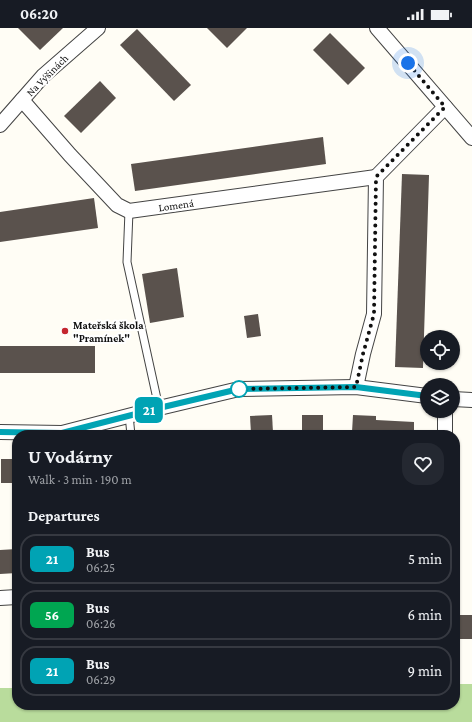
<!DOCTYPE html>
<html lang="en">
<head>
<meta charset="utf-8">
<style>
  :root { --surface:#171b24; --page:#242831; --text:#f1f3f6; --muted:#9ea1a6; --line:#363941 }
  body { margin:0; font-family:"Crimson Pro",serif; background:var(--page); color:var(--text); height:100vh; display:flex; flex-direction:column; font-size:15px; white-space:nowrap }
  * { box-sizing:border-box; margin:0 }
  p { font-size:13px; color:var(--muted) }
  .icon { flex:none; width:22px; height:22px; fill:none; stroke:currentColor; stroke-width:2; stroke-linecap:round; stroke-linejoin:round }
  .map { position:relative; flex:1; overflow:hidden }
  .drawer { position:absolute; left:12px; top:402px; width:448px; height:280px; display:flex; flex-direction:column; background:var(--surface); border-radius:16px; box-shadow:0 1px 3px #0004 }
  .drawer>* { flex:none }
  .badge { padding:0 8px; border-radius:6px; font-size:14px; line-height:26px }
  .buttons { position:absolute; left:420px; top:302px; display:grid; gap:8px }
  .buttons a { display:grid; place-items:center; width:40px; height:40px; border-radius:50%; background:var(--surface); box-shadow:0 1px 3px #0004; font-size:20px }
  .you { position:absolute; width:20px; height:20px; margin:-10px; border:3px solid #fff; border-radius:50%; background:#1a73e8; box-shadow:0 0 0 6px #1a73e833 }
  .map>.badge { position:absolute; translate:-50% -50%; box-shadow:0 0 0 2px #fff }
  h2 { padding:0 16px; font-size:15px; line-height:36px }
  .round { display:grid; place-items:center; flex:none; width:42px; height:42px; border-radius:16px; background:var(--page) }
  .head { display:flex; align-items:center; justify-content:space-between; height:68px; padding:0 16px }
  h1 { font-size:19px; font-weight:700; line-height:30px }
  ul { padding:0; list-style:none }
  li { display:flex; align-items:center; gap:12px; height:50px; margin:0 8px 6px; padding:0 8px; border:2px solid var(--line); border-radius:16px }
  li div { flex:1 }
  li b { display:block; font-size:15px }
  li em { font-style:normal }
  li .badge { min-width:44px; font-weight:700; text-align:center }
  .status { display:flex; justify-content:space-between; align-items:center; height:28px; padding:0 20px; background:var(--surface); direction:ltr }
  .status svg { height:11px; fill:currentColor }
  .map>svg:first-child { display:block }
  .forest { fill:#b9dc9c }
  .building { fill:#5a524d }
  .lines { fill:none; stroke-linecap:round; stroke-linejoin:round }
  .lane-casing { stroke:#444; stroke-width:9 }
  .street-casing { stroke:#444; stroke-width:16 }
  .lane { stroke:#fff; stroke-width:7 }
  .street { stroke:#fff; stroke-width:14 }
  .line-casing { stroke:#fff; stroke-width:9 }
  .line { stroke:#00a3b4; stroke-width:6 }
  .walk { stroke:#111; stroke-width:4; stroke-dasharray:0 7.2 }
  .poi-dot { fill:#c4262e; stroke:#fff; stroke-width:1.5 }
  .stop-dot { fill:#fff; stroke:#00a3b4; stroke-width:2 }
  .labels { text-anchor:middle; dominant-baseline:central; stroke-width:4; stroke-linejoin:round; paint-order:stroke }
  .street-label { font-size:11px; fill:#111; stroke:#fff }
  .poi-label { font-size:11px; font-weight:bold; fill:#111; stroke:#fff; text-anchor:start }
</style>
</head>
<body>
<div class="status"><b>06:20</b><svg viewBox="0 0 49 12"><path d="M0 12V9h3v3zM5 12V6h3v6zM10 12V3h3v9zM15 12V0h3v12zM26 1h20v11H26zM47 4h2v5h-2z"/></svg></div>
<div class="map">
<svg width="472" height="694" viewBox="0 0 472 694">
  <rect width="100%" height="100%" fill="#fffdf5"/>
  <path class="forest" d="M 455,656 L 472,656 L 472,694 L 0,694 L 0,660 L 17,660 L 17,677 L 455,677 Z"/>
  <g class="building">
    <path d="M 18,0 L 63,0 L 40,22 Z"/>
    <path d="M 207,0 L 247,0 L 227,20 Z"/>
    <path d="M 137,1 L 191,57 L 174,73 L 120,17 Z"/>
    <path d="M 330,5 L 365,40 L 348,57 L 313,22 Z"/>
    <path d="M 100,53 L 116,70 L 81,105 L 64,88 Z"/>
    <path d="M 323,109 L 326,136 L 135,163 L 131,136 Z"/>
    <path d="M 402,146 L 429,147 L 423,340 L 395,339 Z"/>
    <path d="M 94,170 L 98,200 L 0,214 L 0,184 Z"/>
    <path d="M 177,240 L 184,289 L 150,295 L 142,246 Z"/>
    <path d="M 258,286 L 261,308 L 247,310 L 244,288 Z"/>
    <rect x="0" y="318" width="95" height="27"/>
    <path d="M 272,387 L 273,404 L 251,406 L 250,388 Z"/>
    <rect x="302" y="387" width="21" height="16"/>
    <path d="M 353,387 L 376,388 L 376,392 L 414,394 L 414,407 L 352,404 Z"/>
    <rect x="1" y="431" width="16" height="24"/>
    <path d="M 17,521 L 17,545 L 0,546 L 0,522 Z"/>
    <rect x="455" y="587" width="17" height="24"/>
  </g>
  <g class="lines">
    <g class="lane-casing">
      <g id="lane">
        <path d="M 129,183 L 127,234 L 159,380"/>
        <path d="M 129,387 L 131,407"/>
      </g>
    </g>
    <g class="street-casing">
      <g id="street">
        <path d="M 377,0 L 472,110"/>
        <path d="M 22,72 L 70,127 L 117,177 L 129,183 L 376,149"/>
        <path d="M 0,97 L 43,48 L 98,0"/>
        <path d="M 356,359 L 363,326 L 374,286 L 376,149 L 445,79"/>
        <path d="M 453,371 L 472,372"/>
        <path d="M 0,404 L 62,405 L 159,380 L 239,361 L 356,359 L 427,368"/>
        <path d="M 445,407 L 445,383"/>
        <path d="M 0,570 L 17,569"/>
      </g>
    </g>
    <use href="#lane" class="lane"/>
    <use href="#street" class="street"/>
  </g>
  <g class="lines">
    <g class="line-casing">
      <path id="line" d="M 0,404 L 62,405 L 159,380 L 239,361 L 356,359 L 427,368"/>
    </g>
    <use href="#line" class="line"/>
    <path class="walk" d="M 239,361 L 356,359 L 363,326 L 374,286 L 376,149 L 445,79 L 408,35"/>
  </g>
  <circle class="poi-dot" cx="65" cy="303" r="4"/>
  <circle class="stop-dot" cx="239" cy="361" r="8"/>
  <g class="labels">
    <g class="street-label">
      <text transform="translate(47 47) rotate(-45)">Na Výšinách</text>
      <text transform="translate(176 177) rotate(-8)">Lomená</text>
    </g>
    <g class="poi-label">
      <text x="73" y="297">Mateřská škola<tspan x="73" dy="13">"Pramínek"</tspan></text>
    </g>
  </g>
</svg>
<div class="buttons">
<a><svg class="icon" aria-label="locate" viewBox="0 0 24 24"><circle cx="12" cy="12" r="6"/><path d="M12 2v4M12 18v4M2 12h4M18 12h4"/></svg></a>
<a><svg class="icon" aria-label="layers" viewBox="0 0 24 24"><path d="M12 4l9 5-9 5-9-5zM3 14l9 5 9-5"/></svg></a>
</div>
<div class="you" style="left:408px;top:35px"></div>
<b class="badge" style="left:149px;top:382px;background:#00a3b4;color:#fff">21</b>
<section class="drawer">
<div class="head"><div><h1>U Vodárny</h1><p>Walk · 3 min · 190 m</p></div><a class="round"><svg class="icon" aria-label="heart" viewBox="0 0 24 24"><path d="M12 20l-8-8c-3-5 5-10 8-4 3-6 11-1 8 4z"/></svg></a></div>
<h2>Departures</h2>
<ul>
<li><span class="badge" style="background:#00a3b4;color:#fff">21</span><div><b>Bus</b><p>06:25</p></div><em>5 min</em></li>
<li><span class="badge" style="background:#00a651;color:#fff">56</span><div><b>Bus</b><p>06:26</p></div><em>6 min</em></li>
<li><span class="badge" style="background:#00a3b4;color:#fff">21</span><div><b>Bus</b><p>06:29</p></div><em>9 min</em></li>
</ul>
</section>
</div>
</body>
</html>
